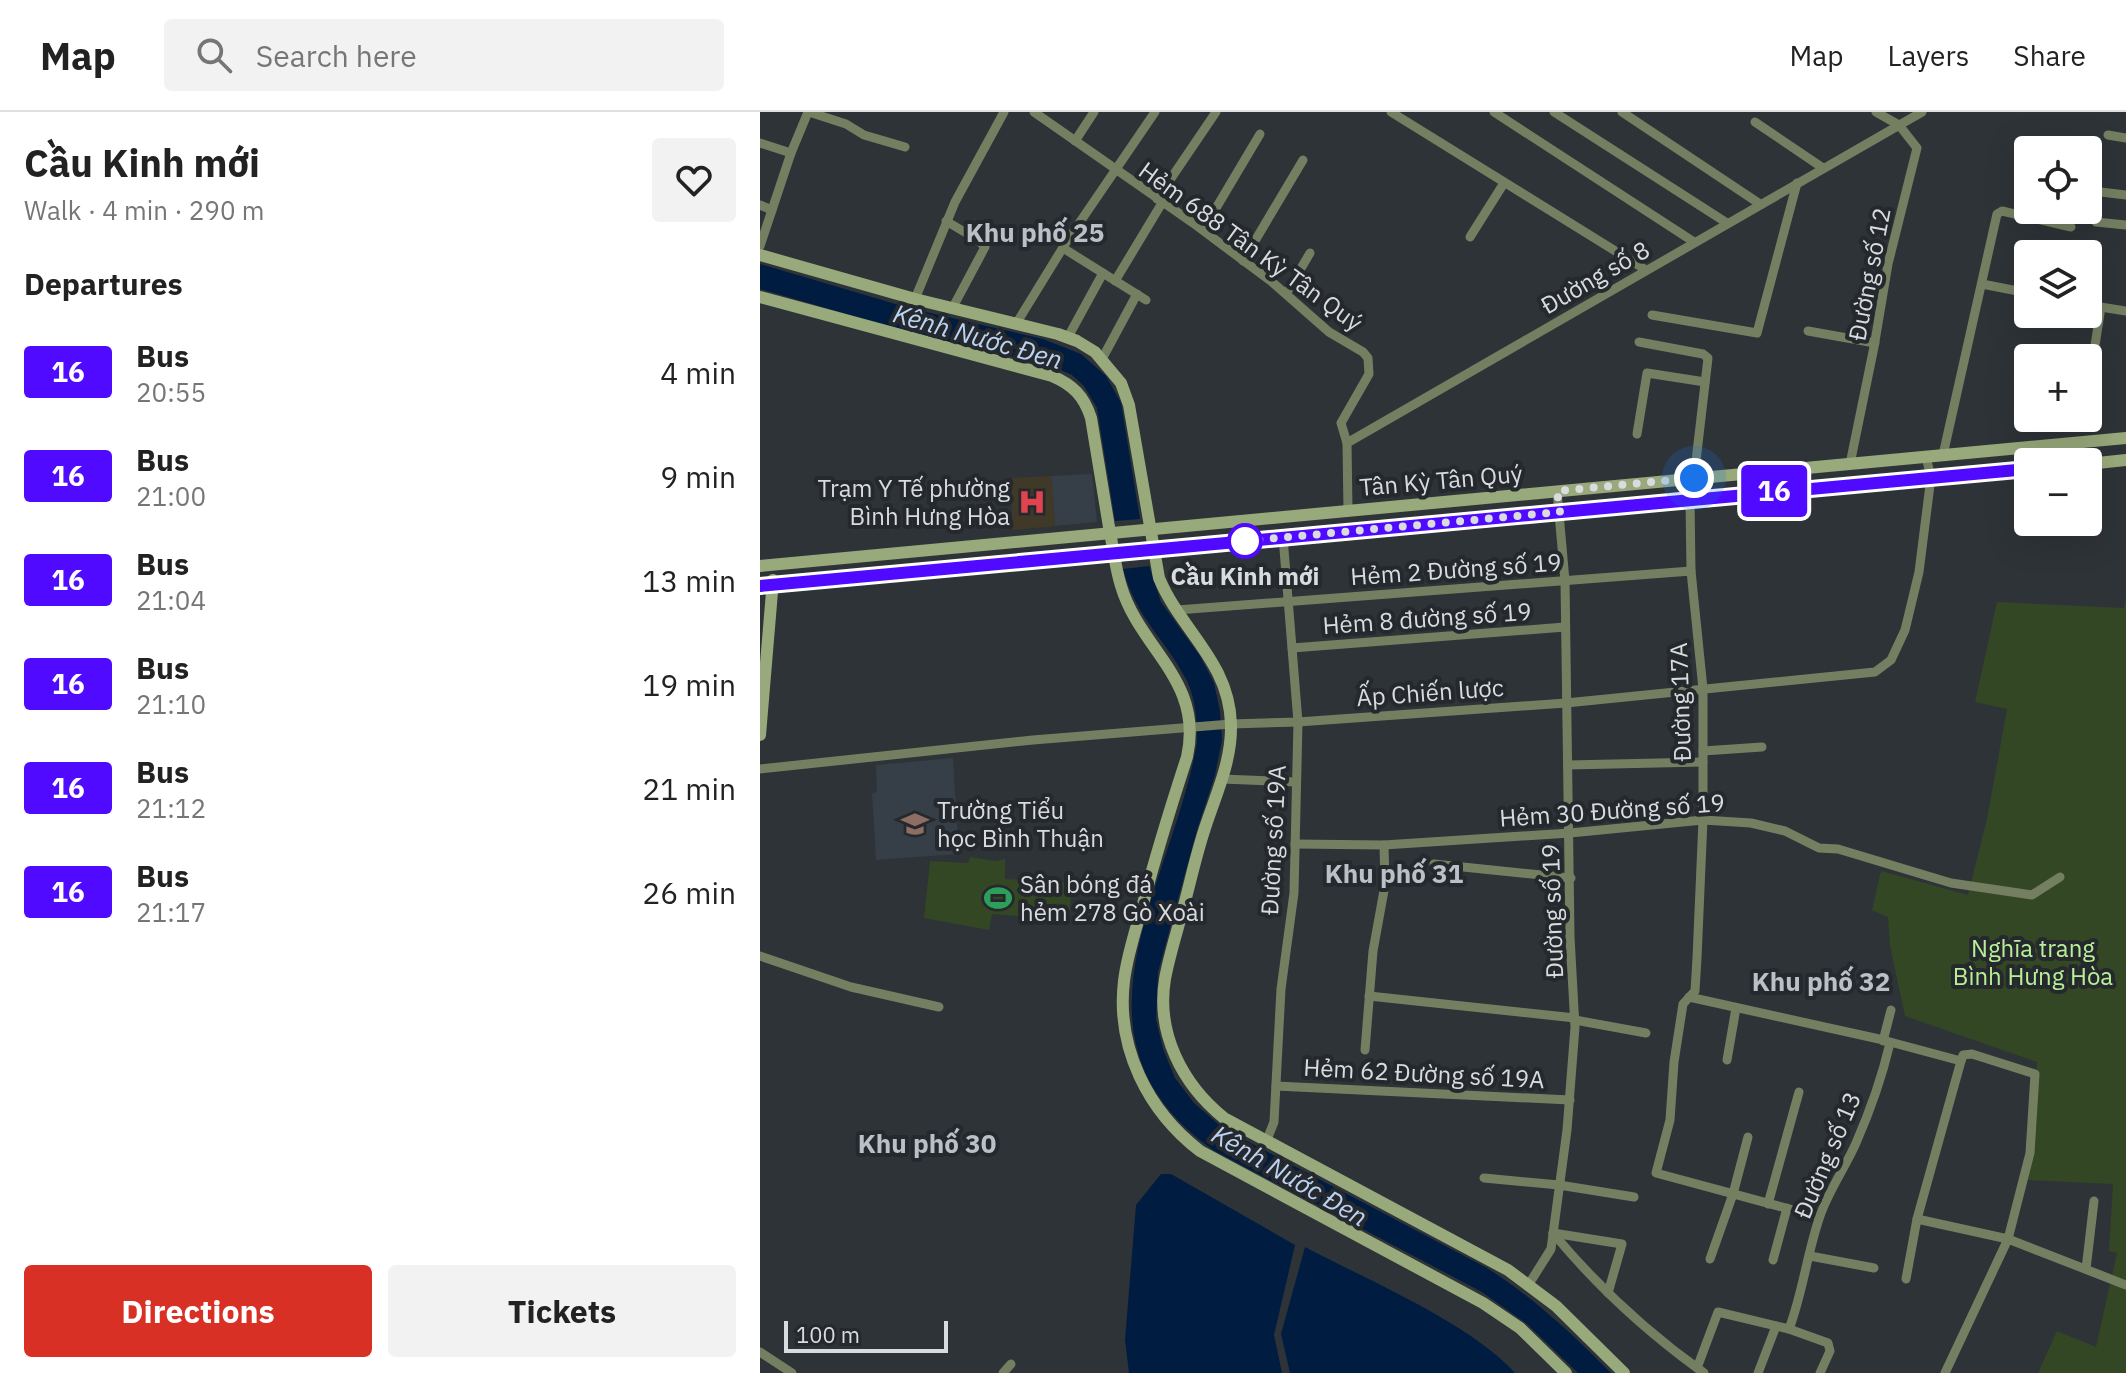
<!DOCTYPE html>
<html lang="en">
<head>
<meta charset="utf-8">
<style>
  :root { --surface:#fff; --page:#f2f2f2; --text:#222; --muted:#767676; --line:#e0e0e0; --accent:#d93025 }
  body { margin:0; font-family:"IBM Plex Sans",sans-serif; background:var(--page); color:var(--text); height:100vh; display:flex; flex-direction:column; font-size:30px; white-space:nowrap }
  * { box-sizing:border-box; margin:0 }
  p { font-size:26px; color:var(--muted) }
  .icon { flex:none; width:44px; height:44px; fill:none; stroke:currentColor; stroke-width:2; stroke-linecap:round; stroke-linejoin:round }
  .map { position:relative; flex:1; overflow:hidden }
  .details { display:flex; flex-direction:column; background:var(--surface); width:760px }
  .details>* { flex:none }
  .badge { padding:0 16px; border-radius:6px; font-size:28px; line-height:52px }
  .fabs { position:absolute; left:1254px; top:24px; display:grid; gap:16px }
  .fabs a { display:grid; place-items:center; width:88px; height:88px; border-radius:8px; background:var(--surface); box-shadow:0 8px 32px #0002; font-size:40px }
  .scale { position:absolute; left:24px; bottom:20px; width:164px; box-sizing:border-box; padding-left:8px; border:4px solid #d9dcdf; border-top:0; font-size:22px; line-height:28px; white-space:nowrap; color:#d9dcdf; -webkit-text-stroke:6px #25292e; paint-order:stroke }
  .you { position:absolute; width:40px; height:40px; margin:-20px; border:6px solid #fff; border-radius:50%; background:#1a73e8; box-shadow:0 0 0 12px #1a73e833 }
  .map>.badge { position:absolute; translate:-50% -50%; box-shadow:0 0 0 4px #fff }
  h2 { padding:0 24px; font-size:30px; line-height:72px }
  .round { display:grid; place-items:center; flex:none; width:84px; height:84px; border-radius:8px; background:var(--page) }
  .summary { display:flex; align-items:center; justify-content:space-between; height:136px; padding:0 24px }
  h1 { font-size:38px; font-weight:700; line-height:60px }
  .button { display:flex; gap:16px; margin-top:auto; padding:16px 24px }
  .button a { flex:1; height:92px; border-radius:8px; background:var(--accent); color:#fff; font-size:32px; font-weight:700; line-height:92px; text-align:center }
  .button a+a { background:var(--page); color:var(--text) }
  ul { padding:0; list-style:none }
  li { display:flex; align-items:center; gap:24px; height:104px; padding:0 24px }
  li div { flex:1 }
  li b { display:block; font-size:30px }
  li em { font-style:normal }
  li .badge { min-width:88px; font-weight:700; text-align:center }
  header { display:flex; align-items:center; gap:48px; box-sizing:border-box; height:112px; padding:0 40px; background:var(--surface); border-bottom:2px solid var(--line) }
  header strong { font-size:38px }
  nav { display:flex; gap:44px; margin-inline-start:auto; font-size:28px }
  .search { width:560px; height:72px; background:var(--page); display:flex; align-items:center; gap:20px; box-sizing:border-box; padding:0 28px; border-radius:8px; color:var(--muted); font-size:30px }
  main { display:flex; flex:1; min-height:0 }
  .map>svg:first-child { display:block }
  .built { fill:#363e48 }
  .medical { fill:#413928 }
  .green { fill:#334725 }
  .water { fill:#001c41 }
  .lines { fill:none; stroke-linecap:round; stroke-linejoin:round }
  .street { stroke:#747f62; stroke-width:9 }
  .secondary { stroke:#98a97b; stroke-width:12 }
  .line-casing { stroke:#fff; stroke-width:18 }
  .line { stroke:#4f0aff; stroke-width:12 }
  .walk { stroke:#d9dcdf; stroke-width:8; stroke-dasharray:0 14.4 }
  .stop-dot { fill:#fff; stroke:#4f0aff; stroke-width:4 }
  .labels { text-anchor:middle; dominant-baseline:central; stroke-width:8; stroke-linejoin:round; paint-order:stroke }
  .street-label { font-size:24px; fill:#d9dcdf; stroke:#25292e }
  .poi-label { font-size:24px; fill:#d9dcdf; stroke:#25292e; text-anchor:start }
  .stop-label { font-size:24px; font-weight:bold; fill:#d9dcdf; stroke:#25292e }
  .park-label { font-size:24px; fill:#b8ef96; stroke:#25292e }
  .neighbourhood-label { font-size:26px; font-weight:bold; fill:#bac0c6; stroke:#25292e }
  .water-label { font-size:26px; font-style:italic; fill:#bbd3f3; stroke:#25292e }
</style>
</head>
<body>
<header>
<strong>Map</strong>
<div class="search"><svg class="icon" aria-label="search" viewBox="0 0 24 24"><circle cx="10" cy="10" r="6"/><path d="M15 15l6 6"/></svg>Search here</div>
<nav><a>Map</a><a>Layers</a><a>Share</a></nav>
</header>
<main>
<section class="details">
<div class="summary"><div><h1>Cầu Kinh mới</h1><p>Walk · 4 min · 290 m</p></div><a class="round"><svg class="icon" aria-label="heart" viewBox="0 0 24 24"><path d="M12 20l-8-8c-3-5 5-10 8-4 3-6 11-1 8 4z"/></svg></a></div>
<h2>Departures</h2>
<ul>
<li><span class="badge" style="background:#4f0aff;color:#fff">16</span><div><b>Bus</b><p>20:55</p></div><em>4 min</em></li>
<li><span class="badge" style="background:#4f0aff;color:#fff">16</span><div><b>Bus</b><p>21:00</p></div><em>9 min</em></li>
<li><span class="badge" style="background:#4f0aff;color:#fff">16</span><div><b>Bus</b><p>21:04</p></div><em>13 min</em></li>
<li><span class="badge" style="background:#4f0aff;color:#fff">16</span><div><b>Bus</b><p>21:10</p></div><em>19 min</em></li>
<li><span class="badge" style="background:#4f0aff;color:#fff">16</span><div><b>Bus</b><p>21:12</p></div><em>21 min</em></li>
<li><span class="badge" style="background:#4f0aff;color:#fff">16</span><div><b>Bus</b><p>21:17</p></div><em>26 min</em></li>
</ul>
<div class="button"><a>Directions</a><a>Tickets</a></div>
</section>
<div class="map">
<svg width="1366" height="1261" viewBox="0 0 1366 1261">
  <rect width="100%" height="100%" fill="#2e3338"/>
  <g class="built">
    <path d="M 332,362 L 337,410 L 295,414 L 291,364 Z"/>
    <path d="M 193,646 L 199,742 L 116,748 L 112,681 L 117,680 L 116,653 Z"/>
  </g>
  <path class="medical" d="M 291,364 L 295,414 L 252,418 L 252,366 Z"/>
  <g class="green">
    <path d="M 1366,485 L 1366,1261 L 1278,1261 L 1297,1219 L 1336,1235 L 1357,1141 L 1349,1139 L 1353,1072 L 1267,1068 L 1277,950 L 1145,904 L 1130,834 L 1128,805 L 1112,798 L 1121,759 L 1208,783 L 1227,707 L 1247,597 L 1215,590 L 1237,490 L 1364,496 Z"/>
    <path d="M 210,745 L 236,749 L 245,747 L 245,767 L 312,771 L 309,808 L 232,802 L 229,818 L 164,806 L 170,749 L 208,751 Z"/>
  </g>
  <g class="water">
    <path d="M 0,152 L 149,196 L 283,227 L 321,242 L 346,264 L 361,291 L 380,407 L 355,409 L 337,296 L 324,274 L 312,263 L 289,253 L 159,223 L 0,177 Z"/>
    <path d="M 389,454 L 401,490 L 440,544 L 454,571 L 460,599 L 462,628 L 455,663 L 437,718 L 398,860 L 396,907 L 403,937 L 415,966 L 434,991 L 464,1017 L 727,1156 C 774,1186 812,1222 851,1261 L 818,1261 L 767,1212 L 722,1180 L 453,1038 C 294,925 413,774 437,630 C 437,609 436,588 427,569 C 405,526 377,508 363,457 Z"/>
    <path d="M 401,1062 L 411,1062 L 535,1133 L 514,1223 L 522,1261 L 369,1261 L 365,1228 L 376,1093 Z"/>
    <path d="M 545,1135 C 607,1168 709,1210 755,1261 L 530,1261 L 521,1222 Z"/>
  </g>
  <g class="lines">
    <g class="street">
      <path d="M 49,0 L 86,12 L 104,23 L 145,35"/>
      <path d="M 274,0 L 433,111 L 512,170 L 569,220 L 603,240 L 608,246 L 609,262 L 581,311 L 587,331"/>
      <path d="M 631,0 L 886,158"/>
      <path d="M 734,0 L 934,130"/>
      <path d="M 794,0 L 967,111"/>
      <path d="M 862,0 L 1000,92"/>
      <path d="M 995,10 L 1063,56"/>
      <path d="M 1348,23 L 1366,26"/>
      <path d="M 315,29 L 334,0"/>
      <path d="M 0,31 L 31,41"/>
      <path d="M 1341,80 L 1366,83"/>
      <path d="M 397,87 L 456,0"/>
      <path d="M 0,93 L 12,98"/>
      <path d="M 186,109 L 218,128 L 225,135 L 192,197"/>
      <path d="M 1336,110 L 1366,113"/>
      <path d="M 443,118 L 500,22"/>
      <path d="M 710,125 L 744,71"/>
      <path d="M 0,134 L 31,41 L 48,0"/>
      <path d="M 303,136 L 386,188"/>
      <path d="M 483,149 L 543,48"/>
      <path d="M 355,169 L 402,91"/>
      <path d="M 1222,172 L 1268,181"/>
      <path d="M 526,182 L 550,141"/>
      <path d="M 155,187 L 195,90 L 244,0"/>
      <path d="M 1328,193 L 1366,199"/>
      <path d="M 892,203 L 997,221 L 1037,71"/>
      <path d="M 256,212 L 307,129 L 395,0"/>
      <path d="M 1048,219 L 1115,231"/>
      <path d="M 308,225 L 343,161"/>
      <path d="M 879,230 L 943,242 L 948,246 L 934,366"/>
      <path d="M 1333,246 L 1341,195"/>
      <path d="M 342,247 L 377,182"/>
      <path d="M 877,322 L 887,261 L 945,270"/>
      <path d="M 1183,343 L 1237,102 L 1242,99 L 1311,115"/>
      <path d="M 1090,352 L 1114,235 L 1128,152 L 1157,36 L 1139,13 L 1116,0"/>
      <path d="M 930,387 L 931,459 L 943,577 L 943,708 L 937,846 L 935,879 L 923,892 L 914,950 L 910,1008 L 896,1061 L 1059,1105"/>
      <path d="M 588,399 L 587,331 L 1162,0"/>
      <path d="M 417,498 L 931,459"/>
      <path d="M 532,536 L 805,515"/>
      <path d="M 943,639 L 1002,635"/>
      <path d="M 808,653 L 943,650"/>
      <path d="M 0,657 L 273,628 L 471,612 L 538,610 L 806,591 L 1115,560 L 1131,548 L 1145,518 L 1159,460 L 1171,365 L 1166,345"/>
      <path d="M 462,667 L 536,670"/>
      <path d="M 535,732 L 624,733 L 810,721 L 943,708 L 991,711 L 1025,719 L 1059,736 L 1078,737 L 1191,771 L 1272,783 L 1300,765"/>
      <path d="M 674,752 L 811,766"/>
      <path d="M 0,844 L 91,875 L 179,895"/>
      <path d="M 609,884 L 815,906"/>
      <path d="M 929,885 L 1119,927 L 1201,949 L 1157,1107 L 1146,1167"/>
      <path d="M 815,908 L 886,921"/>
      <path d="M 1123,929 L 1131,898"/>
      <path d="M 605,938 L 613,839 L 625,773 L 624,733"/>
      <path d="M 967,948 L 976,896"/>
      <path d="M 516,974 L 810,988"/>
      <path d="M 506,1030 L 514,1010 L 521,877 L 534,781 L 538,610 L 523,425"/>
      <path d="M 724,1066 L 799,1073 L 874,1085"/>
      <path d="M 1008,1092 L 1039,980"/>
      <path d="M 1157,1107 L 1248,1127 L 1270,1041 L 1275,962 L 1212,942 L 1203,943 L 1201,949"/>
      <path d="M 793,1121 C 837,1174 888,1221 944,1261"/>
      <path d="M 793,1121 L 862,1132 L 848,1181"/>
      <path d="M 1050,1144 L 1114,1156"/>
      <path d="M 950,1147 L 973,1082 L 988,1025"/>
      <path d="M 1013,1148 L 1027,1096"/>
      <path d="M 1326,1157 L 1334,1089"/>
      <path d="M 769,1172 L 791,1137 L 807,1018 L 815,915 L 810,825 L 805,469 L 797,379"/>
      <path d="M 1029,1217 C 1043,1180 1047,1141 1060,1104 C 1069,1078 1085,1056 1096,1031 C 1110,999 1122,965 1130,931"/>
      <path d="M 0,1240 L 32,1261"/>
      <path d="M 937,1256 L 958,1200 L 1029,1217 L 1068,1231 L 1070,1239 L 1060,1261"/>
      <path d="M 243,1261 L 251,1252"/>
      <path d="M 998,1261 L 1016,1214"/>
      <path d="M 1185,1261 L 1248,1127 L 1366,1173"/>
    </g>
    <g class="secondary">
      <path d="M 0,143 L 155,187 L 298,222 L 317,229 L 335,240 L 361,271 L 369,293 L 399,466 C 421,519 469,549 471,612 C 472,648 457,680 446,713 C 436,742 430,772 422,801 C 416,823 409,845 405,867 C 396,921 422,972 464,1006 L 748,1158 L 796,1194 L 864,1261"/>
      <path d="M 0,185 L 292,264 C 313,273 324,284 331,306 C 337,342 343,378 349,415 C 353,434 355,455 361,474 C 380,538 444,568 427,645 C 411,694 396,742 383,792 C 376,817 367,843 364,869 C 356,936 388,999 440,1039 L 723,1191 L 760,1216 L 806,1261"/>
      <path d="M 1328,352 L 1366,348"/>
      <path d="M 0,454 L 1366,326"/>
      <path d="M 0,474 L 1268,357"/>
      <path d="M 0,623 L 13,468"/>
    </g>
  </g>
  <g class="lines">
    <g class="line-casing">
      <path id="line" d="M 0,474 L 1268,357"/>
    </g>
    <use href="#line" class="line"/>
    <path class="walk" d="M 485,429 L 800,400 L 797,379 L 934,366"/>
  </g>
  <defs>
    <g id="hospital-bare" transform="scale(2.16)"><path d="M-5-5h3v3.5h4V-5h3V5h-3V1.5h-4V5h-3Z" fill="#e0444e" stroke="#25292e" stroke-width="2.5" paint-order="stroke"/></g>
    <g id="school-bare" transform="scale(2.16)"><path d="M0-5L7-2L0 1L-7-2ZM-4 1L0 2.5L4 1V4Q0 6-4 4Z" fill="#8d6e63" stroke="#25292e" stroke-width="2.5" paint-order="stroke"/></g>
    <g id="stadium-bare" transform="scale(2.16)"><path d="M0-5a6.5 5 0 1 0 0 10a6.5 5 0 1 0 0-10ZM-3.5-1.8h7v3.6h-7Z" fill="#2e9e5b" stroke="#25292e" stroke-width="2.5" paint-order="stroke"/></g>
  </defs>
  <g fill-rule="evenodd">
    <use href="#hospital-bare" x="272" y="390"/>
    <use href="#school-bare" x="155" y="712"/>
    <use href="#stadium-bare" x="238" y="786"/>
  </g>
  <circle class="stop-dot" cx="485" cy="429" r="16"/>
  <g class="labels">
    <g class="street-label">
      <text transform="translate(491 134) rotate(36)">Hẻm 688 Tân Kỳ Tân Quý</text>
      <text transform="translate(1109 162) rotate(-79)">Đường số 12</text>
      <text transform="translate(835 165) rotate(-30)">Đường số 8</text>
      <text transform="translate(681 368) rotate(-5)">Tân Kỳ Tân Quý</text>
      <text transform="translate(696 457) rotate(-4)">Hẻm 2 Đường số 19</text>
      <text transform="translate(667 506) rotate(-4)">Hẻm 8 đường số 19</text>
      <text transform="translate(670 580) rotate(-4)">Ấp Chiến lược</text>
      <text transform="translate(920 590) rotate(-92)">Đường 17A</text>
      <text transform="translate(852 698) rotate(-4)">Hẻm 30 Đường số 19</text>
      <text transform="translate(513 728) rotate(-87)">Đường số 19A</text>
      <text transform="translate(792 799) rotate(-92)">Đường số 19</text>
      <text transform="translate(664 961) rotate(3)">Hẻm 62 Đường số 19A</text>
      <text transform="translate(1067 1043) rotate(-67)">Đường số 13</text>
    </g>
    <g class="poi-label">
      <text x="250" y="376" text-anchor="end">Trạm Y Tế phường<tspan x="250" dy="28">Bình Hưng Hòa</tspan></text>
      <text x="177" y="698">Trường Tiểu<tspan x="177" dy="28">học Bình Thuận</tspan></text>
      <text x="260" y="772">Sân bóng đá<tspan x="260" dy="28">hẻm 278 Gò Xoài</tspan></text>
    </g>
    <g class="stop-label">
      <text x="485" y="464">Cầu Kinh mới</text>
    </g>
    <g class="park-label">
      <text x="1273" y="836">Nghĩa trang<tspan x="1273" dy="28">Bình Hưng Hòa</tspan></text>
    </g>
    <g class="neighbourhood-label">
      <text x="275" y="120">Khu phố 25</text>
      <text x="634" y="761">Khu phố 31</text>
      <text x="1061" y="869">Khu phố 32</text>
      <text x="167" y="1031">Khu phố 30</text>
    </g>
    <g class="water-label">
      <text transform="translate(218 224) rotate(16)">Kênh Nước Đen</text>
      <text transform="translate(530 1063) rotate(30)">Kênh Nước Đen</text>
    </g>
  </g>
</svg>
<div class="fabs">
<a><svg class="icon" aria-label="locate" viewBox="0 0 24 24"><circle cx="12" cy="12" r="6"/><path d="M12 2v4M12 18v4M2 12h4M18 12h4"/></svg></a>
<a><svg class="icon" aria-label="layers" viewBox="0 0 24 24"><path d="M12 4l9 5-9 5-9-5zM3 14l9 5 9-5"/></svg></a>
<a>+</a>
<a>−</a>
</div>
<div class="scale">100 m</div>
<div class="you" style="left:934px;top:366px"></div>
<b class="badge" style="left:1014px;top:379px;background:#4f0aff;color:#fff">16</b>
</div>
</main>
</body>
</html>
